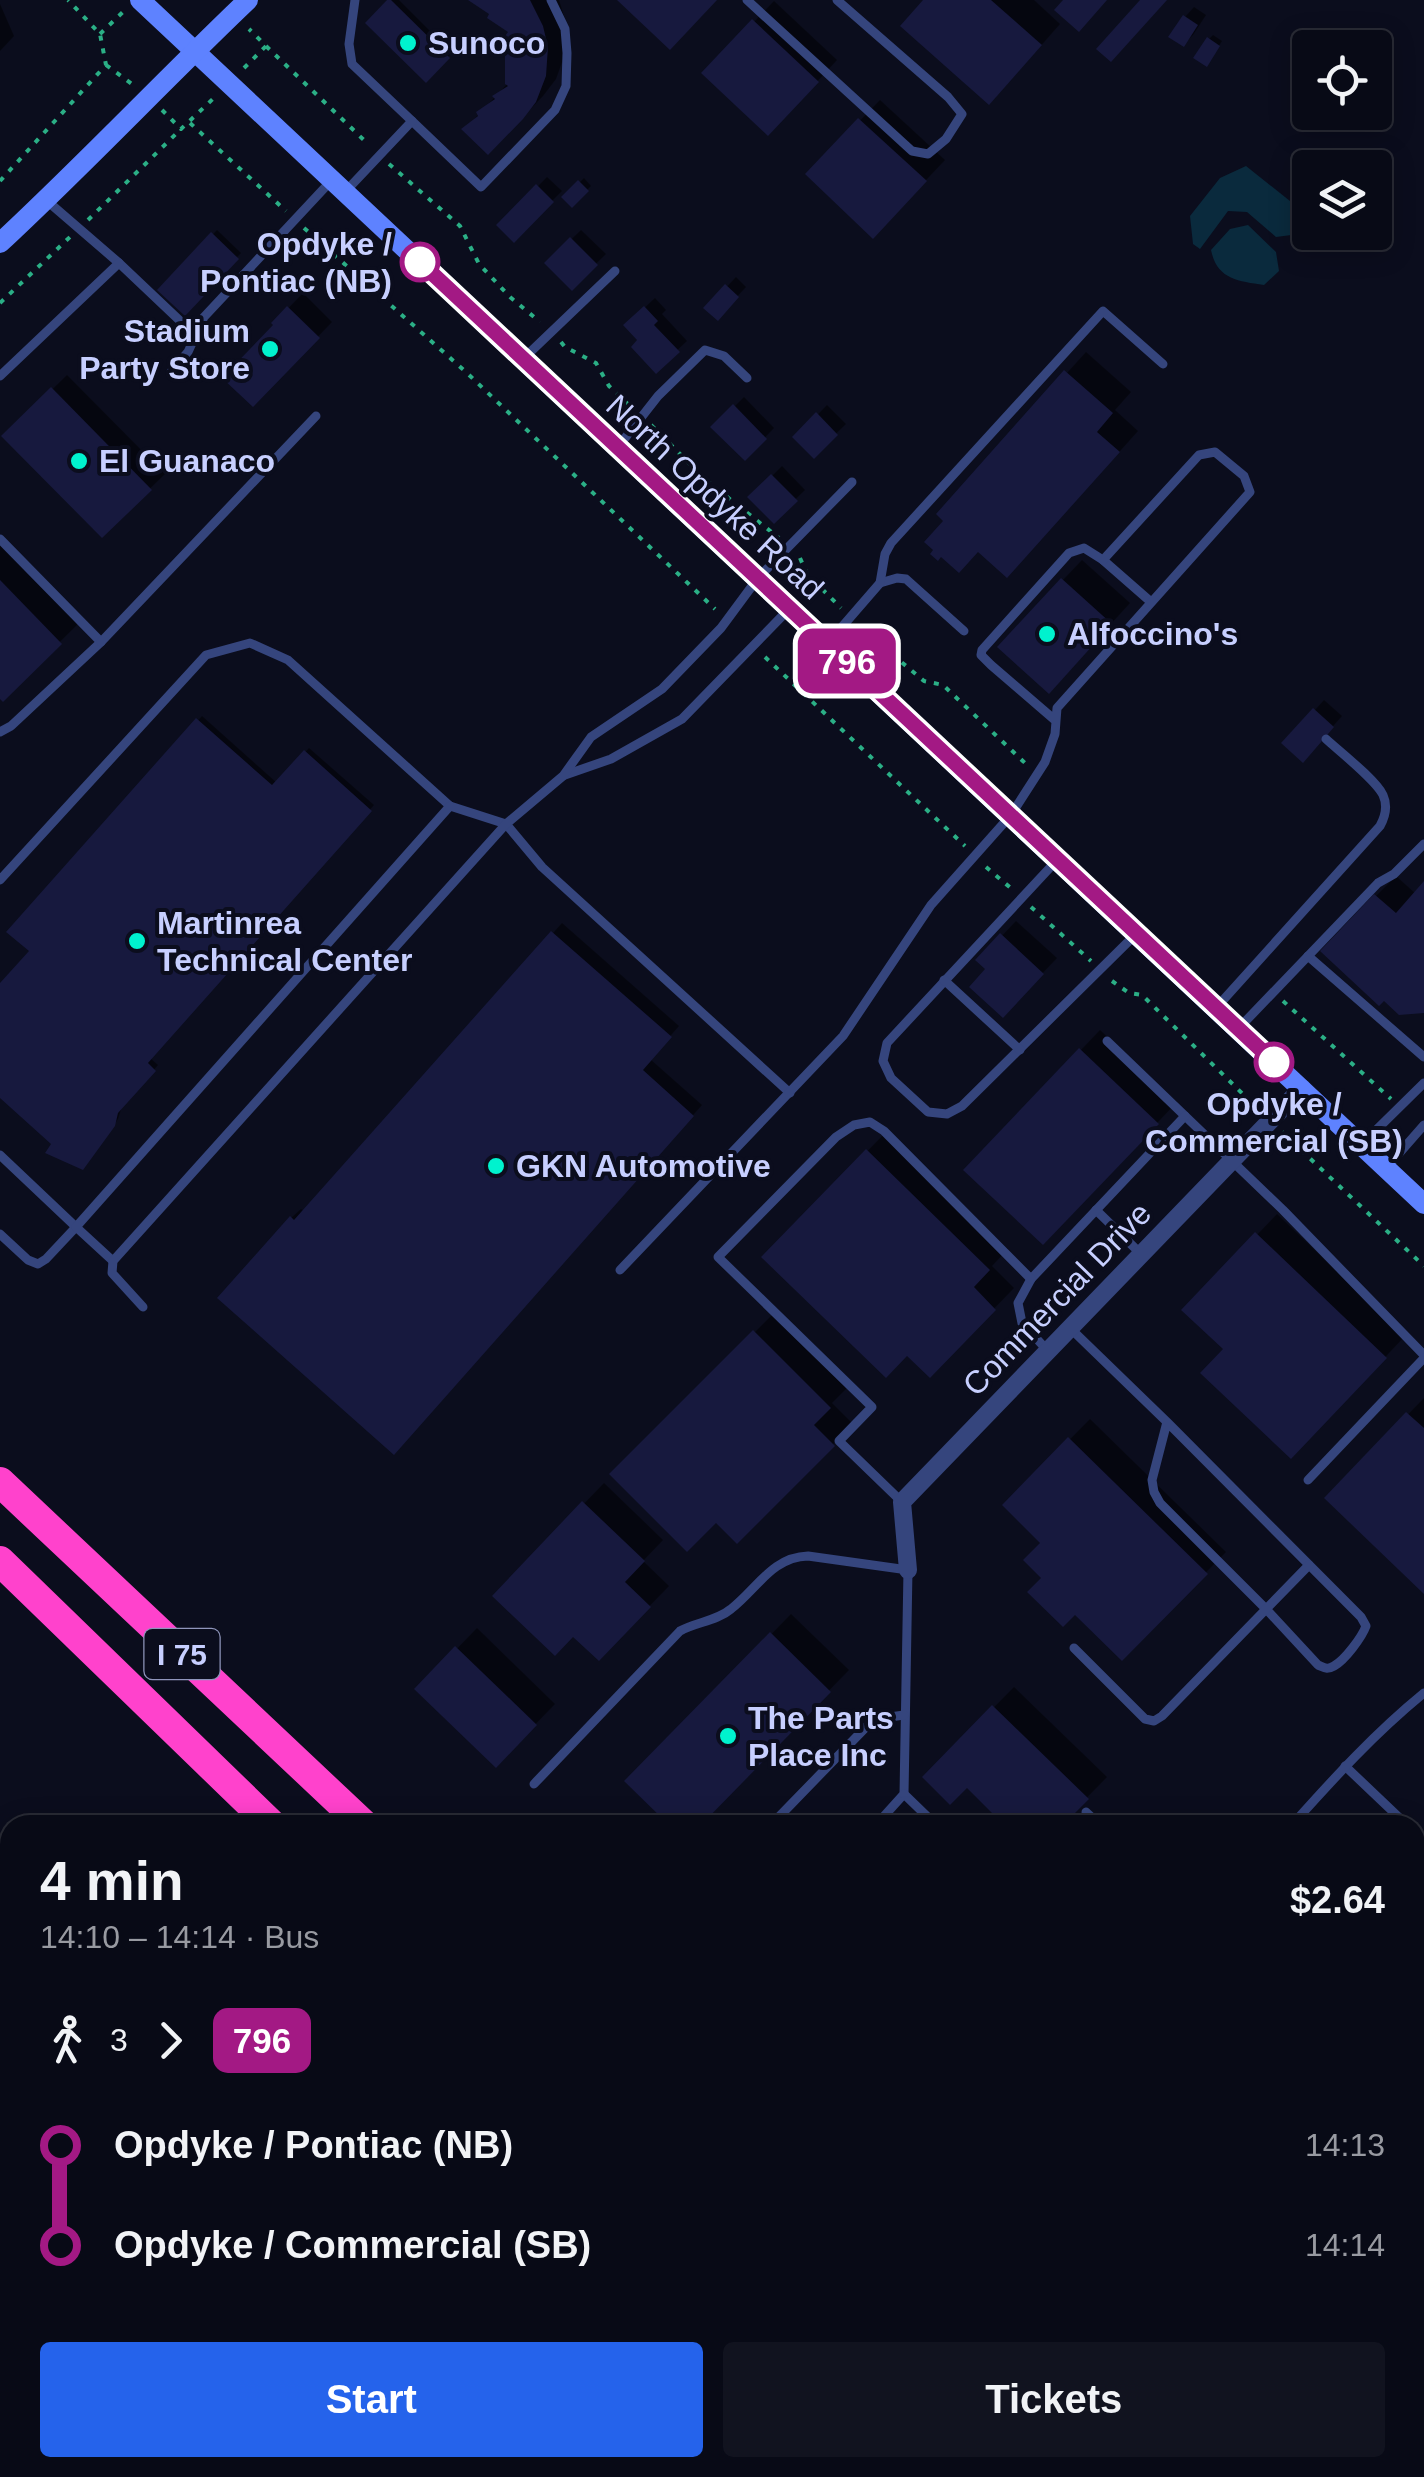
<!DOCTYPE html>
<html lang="en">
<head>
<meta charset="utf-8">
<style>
  :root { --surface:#080a16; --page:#11131f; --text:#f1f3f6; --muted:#989aa1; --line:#292b35; --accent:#2563eb }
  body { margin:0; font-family:Arial,sans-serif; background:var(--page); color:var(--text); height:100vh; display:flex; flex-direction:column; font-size:38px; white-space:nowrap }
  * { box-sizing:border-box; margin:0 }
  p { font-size:32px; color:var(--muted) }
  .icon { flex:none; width:55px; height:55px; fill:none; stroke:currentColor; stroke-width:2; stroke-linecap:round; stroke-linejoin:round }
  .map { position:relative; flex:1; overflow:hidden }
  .details { position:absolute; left:0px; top:1815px; width:1425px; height:662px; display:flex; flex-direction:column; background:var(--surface); border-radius:30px 30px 0 0; box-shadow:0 5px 25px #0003,0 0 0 2px var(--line) }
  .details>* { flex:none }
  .badge { padding:0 20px; border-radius:15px; font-size:35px; line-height:65px }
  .tools { position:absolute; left:1292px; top:30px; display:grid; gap:20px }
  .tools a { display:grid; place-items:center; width:100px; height:100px; border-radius:10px; background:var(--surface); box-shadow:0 5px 25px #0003,0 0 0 2px var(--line); font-size:50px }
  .map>.badge { position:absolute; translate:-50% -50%; box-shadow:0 0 0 5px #fff }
  .legs { display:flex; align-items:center; gap:15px; height:110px; padding:0 40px; font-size:32px }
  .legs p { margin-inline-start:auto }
  .head { display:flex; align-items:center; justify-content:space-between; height:170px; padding:0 40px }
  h1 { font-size:55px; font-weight:700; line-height:75px }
  .button { display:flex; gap:20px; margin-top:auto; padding:20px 40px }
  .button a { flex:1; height:115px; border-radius:10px; background:var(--accent); color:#fff; font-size:40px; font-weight:700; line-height:115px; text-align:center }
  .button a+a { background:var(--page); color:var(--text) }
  ul { padding:0 40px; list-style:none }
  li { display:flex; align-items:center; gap:35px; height:100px; font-size:38px }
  li i { display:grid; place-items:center; width:15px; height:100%; margin:0 12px; background:currentColor }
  li i::after { content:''; width:25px; height:25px; margin:-12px; border:8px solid; border-radius:50%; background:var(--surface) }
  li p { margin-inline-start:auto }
  li:first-child i { background:linear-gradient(#0000 50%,currentColor 0) }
  li:last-child i { background:linear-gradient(currentColor 50%,#0000 0) }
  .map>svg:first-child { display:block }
  .water { fill:#0a2a3d }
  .shadow { fill:#0007 }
  .building { fill:#17193e }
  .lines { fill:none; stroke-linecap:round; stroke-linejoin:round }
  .path { stroke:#2baf86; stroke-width:4; stroke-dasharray:5 8; stroke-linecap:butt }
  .lane { stroke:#35457d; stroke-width:9 }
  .street { stroke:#35457d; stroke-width:18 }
  .secondary { stroke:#5e82ff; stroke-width:20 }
  .highway { stroke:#ff42cc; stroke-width:30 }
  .line-1-casing { stroke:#fff; stroke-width:22 }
  .line-1 { stroke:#a31984; stroke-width:15 }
  .poi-dot { fill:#00f2ce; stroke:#0b0d1d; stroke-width:4 }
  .stop-1-dot { fill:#fff; stroke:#a31984; stroke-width:5 }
  .labels { text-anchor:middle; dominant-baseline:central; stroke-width:8; stroke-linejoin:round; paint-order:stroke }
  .shield { fill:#0b0d1d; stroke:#8f95bb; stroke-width:2.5 }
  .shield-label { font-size:30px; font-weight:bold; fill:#c7cfff }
  .poi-label { font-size:32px; font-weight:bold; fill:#c7cfff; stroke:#0b0d1d; text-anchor:start }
  .stop-label { font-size:32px; font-weight:bold; fill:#c7cfff; stroke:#0b0d1d; text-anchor:end }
  .street-label { font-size:32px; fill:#c7cfff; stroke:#0b0d1d }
</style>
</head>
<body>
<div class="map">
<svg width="1424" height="2477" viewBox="0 0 1424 2477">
  <rect width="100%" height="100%" fill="#0b0d1d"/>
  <g class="water">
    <path d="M 1246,166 L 1290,201 L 1299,234 L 1276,237 L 1247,212 L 1228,211 L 1200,249 L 1193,244 L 1190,216 L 1220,178 Z"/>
    <path d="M 1248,225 L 1276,252 L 1279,271 L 1264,285 C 1237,281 1217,279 1211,250 L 1230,229 Z"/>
  </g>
  <g class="shadow">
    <path d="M 391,0 L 399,0 L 452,53 L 426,79 Z"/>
    <path d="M 473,0 L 559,0 L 567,26 L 565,54 L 556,79 L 543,96 L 488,152 L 465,129 L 508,83 L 512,31 L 493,13 Z"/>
    <path d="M 926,0 L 1034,0 L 1060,24 L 1009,82 Z"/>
    <path d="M 774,1 L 837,60 L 788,113 L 705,73 Z"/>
    <path d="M 0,4 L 14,36 L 0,51 Z"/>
    <path d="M 1194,7 L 1206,15 L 1193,35 L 1184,44 L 1185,17 Z"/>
    <path d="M 1213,35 L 1222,41 L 1210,60 L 1209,39 Z"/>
    <path d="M 880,100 L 945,160 L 893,215 L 808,174 Z"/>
    <path d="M 547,177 L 562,191 L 514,239 L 500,225 Z"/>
    <path d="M 584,178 L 591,186 L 572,205 L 565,197 Z"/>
    <path d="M 217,230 L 241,253 L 185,312 L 161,290 Z"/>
    <path d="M 581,230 L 606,254 L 572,287 L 547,263 Z"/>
    <path d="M 736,277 L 746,287 L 717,318 L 707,308 Z"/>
    <path d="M 303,293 L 332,322 L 253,404 L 277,325 L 274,323 Z"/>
    <path d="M 655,298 L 666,310 L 662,314 L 687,341 L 656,370 L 641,340 L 626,325 Z"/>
    <path d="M 1086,352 L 1131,392 L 1115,410 L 1138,431 L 1027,555 L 939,514 Z"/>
    <path d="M 67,375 L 165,474 L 102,535 L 5,436 Z"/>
    <path d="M 744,397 L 774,428 L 745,458 L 714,427 Z"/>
    <path d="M 827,405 L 846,424 L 814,455 L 796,437 Z"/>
    <path d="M 782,466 L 805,490 L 774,520 L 751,497 Z"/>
    <path d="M 0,540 L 80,622 L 3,698 L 0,696 Z"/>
    <path d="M 1082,560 L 1130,603 L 1068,671 L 1063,580 Z"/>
    <path d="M 1324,700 L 1342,716 L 1312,750 L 1315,710 Z"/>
    <path d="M 202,716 L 277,783 L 309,748 L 374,805 L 150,1058 L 158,1065 L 122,1106 L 118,1119 L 86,1163 L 55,1143 L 0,1095 L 0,986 L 32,951 L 10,932 Z"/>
    <path d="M 1396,876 L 1416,894 L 1424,885 L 1424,1011 L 1376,896 Z"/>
    <path d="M 1016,921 L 1057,958 L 1017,1000 L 979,960 Z"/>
    <path d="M 562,923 L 679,1026 L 650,1059 L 702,1105 L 403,1442 L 291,1218 L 301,1209 L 305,1212 Z"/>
    <path d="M 1100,1030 L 1177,1102 L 1063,1222 L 1081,1050 Z"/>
    <path d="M 887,1131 L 1008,1249 L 992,1266 L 1014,1288 L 930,1375 L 907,1353 L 765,1256 Z"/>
    <path d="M 1277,1214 L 1405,1336 L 1311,1436 L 1226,1349 L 1185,1310 Z"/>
    <path d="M 775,1312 L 849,1386 L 832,1403 L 853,1424 L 737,1541 L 716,1520 L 613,1474 Z"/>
    <path d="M 1424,1398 L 1424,1590 L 1327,1498 Z"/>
    <path d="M 1090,1419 L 1226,1552 L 1122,1657 L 1044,1578 L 1043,1542 L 1005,1505 Z"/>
    <path d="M 604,1483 L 663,1540 L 643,1561 L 669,1586 L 599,1658 L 574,1634 L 495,1596 Z"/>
    <path d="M 791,1614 L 849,1670 L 698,1825 L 673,1825 L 628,1781 Z"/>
    <path d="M 477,1628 L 555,1704 L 496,1765 L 418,1689 Z"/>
    <path d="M 1014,1687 L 1107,1777 L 1060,1825 L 1008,1825 L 967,1785 L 925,1777 Z"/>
    <path d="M 1415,1985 L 1424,1993 L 1424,2236 L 1415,2246 Z"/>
  </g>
  <g class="building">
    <path d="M 387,0 L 391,0 L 450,58 L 426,83 L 365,23 Z"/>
    <path d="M 468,0 L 530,0 L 543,26 L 548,47 L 546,76 L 536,102 L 523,119 L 488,155 L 461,129 L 478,116 L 476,112 L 495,99 L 492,96 L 508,86 L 505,84 L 505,36 L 508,32 L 487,18 L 489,14 Z"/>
    <path d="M 617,0 L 717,0 L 670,50 Z"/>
    <path d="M 923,0 L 991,0 L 1042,45 L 989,105 L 900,26 Z"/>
    <path d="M 1063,0 L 1107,0 L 1079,32 L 1054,10 Z"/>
    <path d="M 1140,0 L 1167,0 L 1111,62 L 1096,49 Z"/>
    <path d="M 1183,15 L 1198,25 L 1184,47 L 1168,37 Z"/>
    <path d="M 752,19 L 819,82 L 768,136 L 701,73 Z"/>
    <path d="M 1207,37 L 1220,46 L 1207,67 L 1193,58 Z"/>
    <path d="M 858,118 L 927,181 L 873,239 L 805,174 Z"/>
    <path d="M 578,180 L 589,191 L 572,208 L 561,197 Z"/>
    <path d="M 536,184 L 554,202 L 514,243 L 496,225 Z"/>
    <path d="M 211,232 L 239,259 L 185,316 L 157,290 Z"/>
    <path d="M 570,237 L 598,265 L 572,291 L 544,263 Z"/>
    <path d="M 725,284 L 739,297 L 718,321 L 703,308 Z"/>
    <path d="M 287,306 L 320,338 L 253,407 L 222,378 L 273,325 L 271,323 Z"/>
    <path d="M 644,306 L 658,321 L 654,325 L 680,352 L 656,374 L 631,347 L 637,340 L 623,325 Z"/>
    <path d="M 1064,370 L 1113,413 L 1097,432 L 1120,452 L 1007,578 L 978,552 L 959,573 L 941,557 L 938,561 L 930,554 L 933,550 L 924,542 L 943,521 L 936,514 Z"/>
    <path d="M 51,387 L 152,490 L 102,538 L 1,436 Z"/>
    <path d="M 733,404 L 767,439 L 745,461 L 710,427 Z"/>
    <path d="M 816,412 L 838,435 L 814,459 L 792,437 Z"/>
    <path d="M 771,474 L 798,501 L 774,524 L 747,497 Z"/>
    <path d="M 1061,578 L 1112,624 L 1049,694 L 997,647 Z"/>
    <path d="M 0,580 L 62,644 L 3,702 L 0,699 Z"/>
    <path d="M 1313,708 L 1334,727 L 1303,763 L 1281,743 Z"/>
    <path d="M 196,718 L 272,785 L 304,750 L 372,811 L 148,1063 L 156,1071 L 118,1113 L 115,1126 L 83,1170 L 45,1153 L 51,1144 L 0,1098 L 0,983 L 29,951 L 6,932 Z"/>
    <path d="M 1424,881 L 1424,1013 L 1399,1015 L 1384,1001 L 1379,1006 L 1320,951 L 1374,894 L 1396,913 Z"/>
    <path d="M 551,931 L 672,1037 L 643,1070 L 694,1116 L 394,1455 L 217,1298 L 290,1216 L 294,1220 Z"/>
    <path d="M 1000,933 L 1044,974 L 1003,1018 L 969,987 L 985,969 L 975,960 Z"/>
    <path d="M 1079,1048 L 1159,1124 L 1043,1245 L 963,1170 Z"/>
    <path d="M 866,1149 L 990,1270 L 974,1287 L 996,1310 L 930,1378 L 907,1356 L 886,1378 L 761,1257 Z"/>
    <path d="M 1255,1232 L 1387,1358 L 1291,1459 L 1200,1373 L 1223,1349 L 1181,1310 Z"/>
    <path d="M 753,1330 L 831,1408 L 814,1425 L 835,1446 L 737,1544 L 716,1523 L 687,1552 L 609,1474 Z"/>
    <path d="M 1406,1412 L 1424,1428 L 1424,1594 L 1324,1498 Z"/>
    <path d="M 1068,1437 L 1208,1574 L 1122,1661 L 1075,1615 L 1063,1627 L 1027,1592 L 1041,1578 L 1023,1560 L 1040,1543 L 1002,1505 Z"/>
    <path d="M 582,1501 L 645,1561 L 625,1582 L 651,1607 L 599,1661 L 573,1637 L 555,1656 L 492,1596 Z"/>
    <path d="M 770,1632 L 831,1692 L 701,1825 L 669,1825 L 624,1781 Z"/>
    <path d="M 455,1646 L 537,1725 L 496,1768 L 414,1689 Z"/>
    <path d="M 992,1705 L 1089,1799 L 1063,1825 L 1004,1825 L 967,1788 L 950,1805 L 922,1777 Z"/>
    <path d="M 1415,2022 L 1424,2030 L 1424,2238 L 1415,2248 Z"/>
  </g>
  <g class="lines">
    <g class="path">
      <path d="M 100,34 L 125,10"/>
      <path d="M 266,46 L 368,144"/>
      <path d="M 106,65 L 132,84"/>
      <path d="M 244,68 L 266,46 L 249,29"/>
      <path d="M 162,110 L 181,129 L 216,96"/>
      <path d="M 190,123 L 286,211"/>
      <path d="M 389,164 L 460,226 L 479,264 L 510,297 L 540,322"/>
      <path d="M 0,181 L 106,65 L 100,34 L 68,0"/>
      <path d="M 88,220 L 181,129"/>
      <path d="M 304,228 L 467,373 L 715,609"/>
      <path d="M 0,303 L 70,237"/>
      <path d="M 561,342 L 565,347 L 596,363 L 609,386 L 633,409"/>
      <path d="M 651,425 L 707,481 L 779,538"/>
      <path d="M 800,558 L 807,574 L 841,608"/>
      <path d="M 862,629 L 924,681 L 943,685 L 1026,764"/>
      <path d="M 765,657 L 965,846"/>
      <path d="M 986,867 L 1013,890"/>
      <path d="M 1031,907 L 1091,961"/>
      <path d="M 1112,981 L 1129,993 L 1142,995 L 1257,1108"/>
      <path d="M 1283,1001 L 1391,1099"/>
      <path d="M 1282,1132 L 1424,1266"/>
    </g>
    <g class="lane">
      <path d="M 747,0 L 912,151 L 928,154 L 946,139 L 962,114 L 948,97 L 837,0"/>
      <path d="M 412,121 L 481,187 L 555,110 L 566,86 L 567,53 L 565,29 L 551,0"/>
      <path d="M 345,192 L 412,121 L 352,64 L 349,44 L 355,0"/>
      <path d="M 46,200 L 119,263 L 196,336"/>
      <path d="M 523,359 L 615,271"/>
      <path d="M 171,372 L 188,352 L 204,317 L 330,182"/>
      <path d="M 0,376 L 119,263"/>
      <path d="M 618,447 L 658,396 L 705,350 L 724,356 L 747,378"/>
      <path d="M 0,539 L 101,642 L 11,726 L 0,732"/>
      <path d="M 1103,560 L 1151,602"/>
      <path d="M 880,583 L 897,578 L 906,579 L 964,631"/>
      <path d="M 101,642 L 316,416"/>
      <path d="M 828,643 L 880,583 L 885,554 L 891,543 L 1103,311 L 1163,364"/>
      <path d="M 565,775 L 611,759 L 682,719 L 790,608"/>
      <path d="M 1058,859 L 887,1043 L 883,1061 L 891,1078 L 928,1112 L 947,1114 L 962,1106 L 1135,935"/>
      <path d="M 0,880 L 206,655 L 250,643 L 288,660 L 450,806"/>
      <path d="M 1308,956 L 1424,1057"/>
      <path d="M 944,980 L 1020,1050"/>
      <path d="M 1216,1008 L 1380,826 C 1385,817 1388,806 1383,795 C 1376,780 1339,751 1326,739"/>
      <path d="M 1239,1028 L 1378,883 L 1394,874 L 1424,844"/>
      <path d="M 1107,1041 L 1283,1210 L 1424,1355"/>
      <path d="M 1362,1144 L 1424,1083"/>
      <path d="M 0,1155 L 76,1227 L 46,1259 L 38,1264 L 28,1260 L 0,1234"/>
      <path d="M 1388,1166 L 1424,1125"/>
      <path d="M 1096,1210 L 1141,1254"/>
      <path d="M 113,1261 L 76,1227 L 450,806 L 506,824 L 542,867 L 790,1093"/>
      <path d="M 620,1270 L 843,1036 L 931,905 L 1011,815 L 1045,762 L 1055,734 L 1057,708 L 1250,492 L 1244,476 L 1215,452 L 1199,455 L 1103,560 L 1084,548 L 1069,553 L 982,650 L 981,655 L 991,665 L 1056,721"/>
      <path d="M 143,1307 L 112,1273 L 113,1261 L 506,824 L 563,776 L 591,737 L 662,689 L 721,628 L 758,578 L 852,482"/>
      <path d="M 1070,1328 L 1167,1422 L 1152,1480 L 1154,1492 L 1160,1503 L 1267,1610 L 1318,1665 C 1325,1668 1327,1670 1334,1666 C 1345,1660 1362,1637 1366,1626 L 1361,1617 L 1167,1422"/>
      <path d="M 1048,1351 L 1022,1323 L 1018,1303 L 1031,1279 L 1185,1116"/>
      <path d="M 1308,1480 L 1424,1358"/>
      <path d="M 902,1502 L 839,1441 L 872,1407 L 718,1257 L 836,1137 L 854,1125 L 870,1122 L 884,1131 L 1031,1279"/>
      <path d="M 1074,1648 L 1145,1719 L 1154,1721 L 1162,1716 L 1309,1565"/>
      <path d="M 1345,1766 L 1407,1825"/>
      <path d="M 534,1784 L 680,1631 C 696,1622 717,1621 731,1609 C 757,1589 772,1557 808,1556 L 908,1570 L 904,1794 L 876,1825"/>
      <path d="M 904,1794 L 936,1825"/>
      <path d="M 1086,1812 L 1100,1825"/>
      <path d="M 771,1825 L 868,1725 L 883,1718 L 904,1715"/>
      <path d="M 1292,1825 C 1334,1778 1375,1733 1424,1693"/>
      <path d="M 1415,1833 L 1424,1842"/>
      <path d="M 1271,2468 L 1276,2472"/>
    </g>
    <g class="street">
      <path d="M 908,1570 L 902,1502 L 1302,1088"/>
      <path d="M 0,1968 L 10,1978"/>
      <path d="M 521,2468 L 531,2477"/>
      <path d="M 0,2472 L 5,2477"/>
      <path d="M 345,2477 L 354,2468"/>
    </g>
    <g class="secondary">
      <path d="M 140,0 L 1424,1204"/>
      <path d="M 0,243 C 85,164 164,80 248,0"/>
    </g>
    <g class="highway">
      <path d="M 0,1482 L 364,1825"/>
      <path d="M 0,1561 L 272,1825"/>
      <path d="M 942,2468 L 952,2477"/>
      <path d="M 1046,2468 L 1056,2477"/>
    </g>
  </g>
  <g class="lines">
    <g class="line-1-casing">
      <path id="line-1" d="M 420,262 L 1274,1062"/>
    </g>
    <use href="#line-1" class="line-1"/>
  </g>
  <g class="poi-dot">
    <circle cx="408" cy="43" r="10"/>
    <circle cx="270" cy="349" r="10"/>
    <circle cx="79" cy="461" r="10"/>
    <circle cx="1047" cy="634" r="10"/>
    <circle cx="137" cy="941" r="10"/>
    <circle cx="496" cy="1166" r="10"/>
    <circle cx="728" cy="1736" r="10"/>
  </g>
  <g class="stop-1-dot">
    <circle cx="420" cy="262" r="18"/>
    <circle cx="1274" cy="1062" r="18"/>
  </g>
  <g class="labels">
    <rect class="shield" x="144.5" y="1629" width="75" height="50" rx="8"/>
    <g class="shield-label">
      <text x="182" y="1654">I 75</text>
    </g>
    <g class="poi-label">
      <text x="428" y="43">Sunoco</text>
      <text x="250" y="331" text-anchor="end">Stadium<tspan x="250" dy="37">Party Store</tspan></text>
      <text x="99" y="461">El Guanaco</text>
      <text x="1067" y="634">Alfoccino's</text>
      <text x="157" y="923">Martinrea<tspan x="157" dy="37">Technical Center</tspan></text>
      <text x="516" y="1166">GKN Automotive</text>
      <text x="748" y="1718">The Parts<tspan x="748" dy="37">Place Inc</tspan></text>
    </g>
    <g class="stop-label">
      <text x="392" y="244">Opdyke /<tspan x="392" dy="37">Pontiac (NB)</tspan></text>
      <text x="1274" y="1104" text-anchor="middle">Opdyke /<tspan x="1274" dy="37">Commercial (SB)</tspan></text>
    </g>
    <g class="street-label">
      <text transform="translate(715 497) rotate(43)">North Opdyke Road</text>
      <text transform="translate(1057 1299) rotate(-46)">Commercial Drive</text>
    </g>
  </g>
</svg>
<div class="tools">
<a><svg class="icon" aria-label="locate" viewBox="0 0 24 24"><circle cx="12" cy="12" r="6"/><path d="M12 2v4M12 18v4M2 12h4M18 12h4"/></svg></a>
<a><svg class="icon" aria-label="layers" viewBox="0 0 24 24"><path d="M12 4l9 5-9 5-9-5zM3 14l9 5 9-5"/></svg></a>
</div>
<b class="badge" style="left:847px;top:661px;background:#a31984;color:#fff">796</b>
<section class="details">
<div class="head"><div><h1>4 min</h1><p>14:10 – 14:14 · Bus</p></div><b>$2.64</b></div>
<div class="legs"><svg class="icon" aria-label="walk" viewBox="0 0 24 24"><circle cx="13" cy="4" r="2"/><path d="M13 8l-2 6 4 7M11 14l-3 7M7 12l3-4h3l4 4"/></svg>3<svg class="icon" aria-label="forward" viewBox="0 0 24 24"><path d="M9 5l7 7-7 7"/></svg><b class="badge" style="background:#a31984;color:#fff">796</b></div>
<ul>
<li><i style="color:#a31984"></i><b>Opdyke / Pontiac (NB)</b><p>14:13</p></li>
<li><i style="color:#a31984"></i><b>Opdyke / Commercial (SB)</b><p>14:14</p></li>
</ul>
<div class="button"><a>Start</a><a>Tickets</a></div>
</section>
</div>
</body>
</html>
